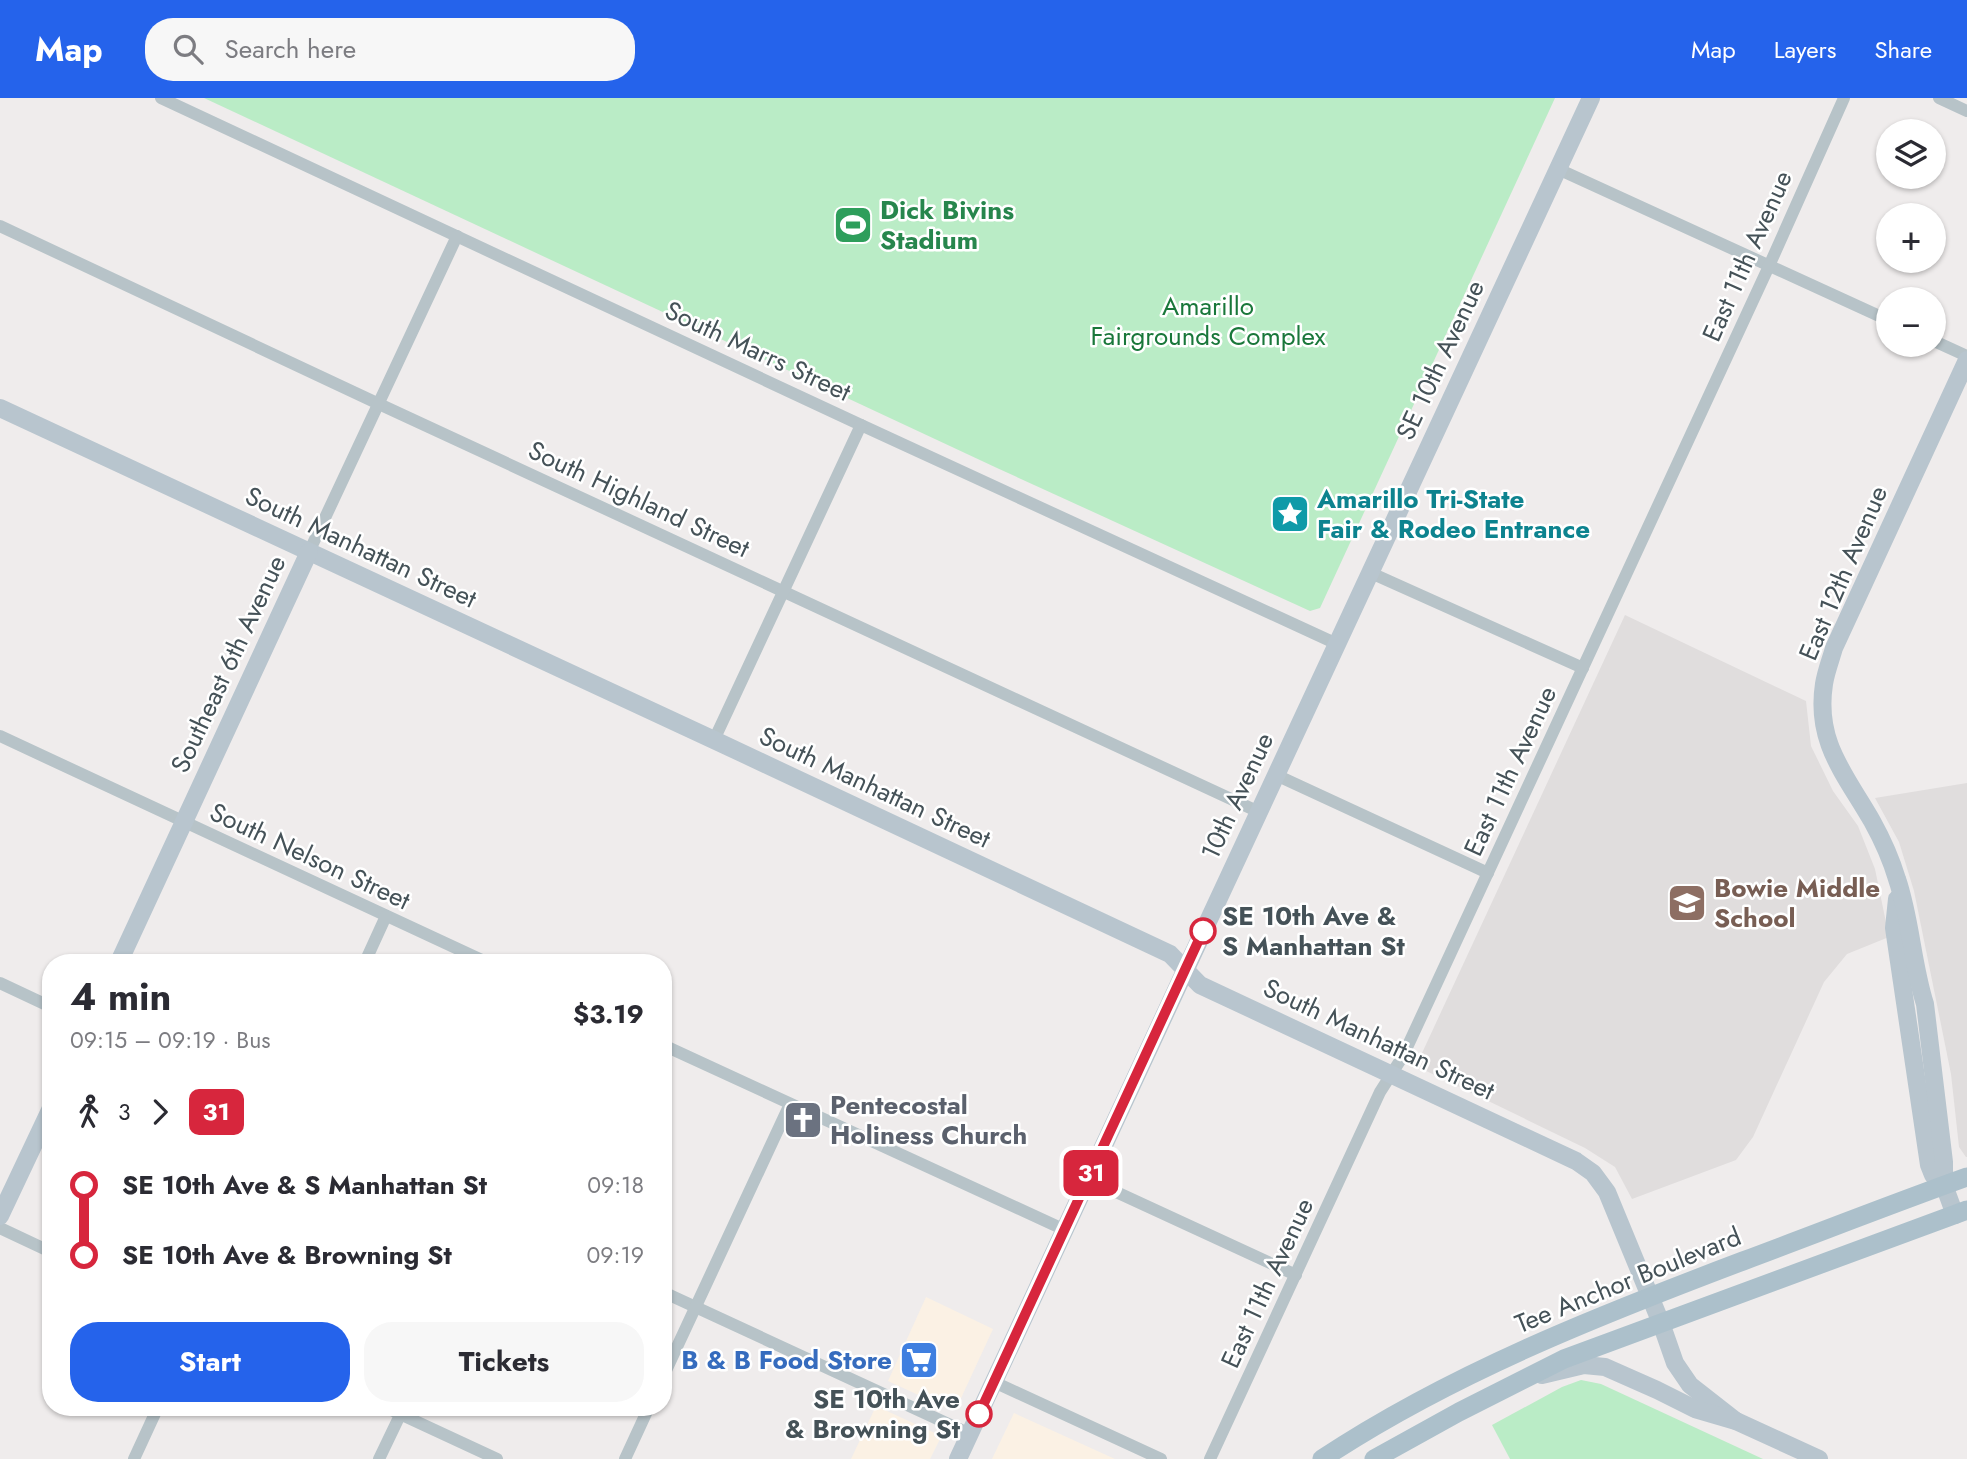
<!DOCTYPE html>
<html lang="en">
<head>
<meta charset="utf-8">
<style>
  :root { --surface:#fff; --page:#f7f7f7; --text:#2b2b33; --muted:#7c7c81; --accent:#2563eb }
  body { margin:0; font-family:Jost,sans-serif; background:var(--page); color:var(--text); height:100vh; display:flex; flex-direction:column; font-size:26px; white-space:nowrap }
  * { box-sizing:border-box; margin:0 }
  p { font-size:23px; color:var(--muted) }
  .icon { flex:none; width:38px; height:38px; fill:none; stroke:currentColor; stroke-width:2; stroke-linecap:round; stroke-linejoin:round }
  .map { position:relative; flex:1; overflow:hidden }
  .side { position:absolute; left:42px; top:856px; width:630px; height:462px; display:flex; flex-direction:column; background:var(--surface); border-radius:28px; box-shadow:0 2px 5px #0004 }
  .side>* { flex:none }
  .badge { padding:0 14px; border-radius:10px; font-size:24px; line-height:46px }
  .tools { position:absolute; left:1876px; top:21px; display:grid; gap:14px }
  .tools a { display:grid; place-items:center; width:70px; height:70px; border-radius:50%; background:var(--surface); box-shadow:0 2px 5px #0004; font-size:35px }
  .map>.badge { position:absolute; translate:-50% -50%; box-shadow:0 0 0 4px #fff }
  .legs { display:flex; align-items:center; gap:10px; height:77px; padding:0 28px; font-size:23px }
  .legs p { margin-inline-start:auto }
  .overview { display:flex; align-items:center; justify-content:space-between; height:119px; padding:0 28px }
  h1 { font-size:38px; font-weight:700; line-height:52px }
  .cta { display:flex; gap:14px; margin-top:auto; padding:14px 28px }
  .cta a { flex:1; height:80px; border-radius:28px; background:var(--accent); color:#fff; font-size:28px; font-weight:700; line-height:80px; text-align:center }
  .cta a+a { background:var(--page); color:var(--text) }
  ul { padding:0 28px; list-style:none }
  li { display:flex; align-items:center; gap:24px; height:70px; font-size:26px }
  li i { display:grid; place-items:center; width:10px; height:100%; margin:0 9px; background:currentColor }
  li i::after { content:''; width:18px; height:18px; margin:-9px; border:5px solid; border-radius:50%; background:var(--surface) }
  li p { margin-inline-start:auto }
  li:first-child i { background:linear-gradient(#0000 50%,currentColor 0) }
  li:last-child i { background:linear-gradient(currentColor 50%,#0000 0) }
  header { display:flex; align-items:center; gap:42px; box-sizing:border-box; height:98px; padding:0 35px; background:var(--accent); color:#fff }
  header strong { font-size:33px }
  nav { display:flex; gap:38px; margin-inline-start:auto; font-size:24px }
  .search { width:490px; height:63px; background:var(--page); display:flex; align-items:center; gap:18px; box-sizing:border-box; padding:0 24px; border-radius:28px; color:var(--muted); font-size:26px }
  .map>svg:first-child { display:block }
  .commercial { fill:#fbf1e4 }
  .education { fill:#e0dddd }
  .green { fill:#baecc6 }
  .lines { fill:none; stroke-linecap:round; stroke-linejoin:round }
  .street { stroke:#b7c3c8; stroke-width:12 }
  .secondary { stroke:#b8c5ce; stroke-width:18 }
  .primary { stroke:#acc0cb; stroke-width:19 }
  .line-1-casing { stroke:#fff; stroke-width:16 }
  .line-1 { stroke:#d7263d; stroke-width:10 }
  .stop-1-dot { fill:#fff; stroke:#d7263d; stroke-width:3.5 }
  .labels { text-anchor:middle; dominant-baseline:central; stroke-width:5; stroke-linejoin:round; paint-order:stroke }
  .leisure-label { font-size:26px; font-weight:bold; fill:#27864d; stroke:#fff; text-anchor:start }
  .street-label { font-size:26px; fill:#455258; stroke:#fff }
  .park-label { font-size:26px; fill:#19773a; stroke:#fff }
  .culture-label { font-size:26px; font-weight:bold; fill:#0d838f; stroke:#fff; text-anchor:start }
  .education-label { font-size:26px; font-weight:bold; fill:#785e54; stroke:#fff; text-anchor:start }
  .stop-label { font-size:26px; font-weight:bold; fill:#455258; stroke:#fff; text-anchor:start }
  .worship-label { font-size:26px; font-weight:bold; fill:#5b616d; stroke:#fff; text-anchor:start }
  .shop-label { font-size:26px; font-weight:bold; fill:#366cbe; stroke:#fff; text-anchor:end }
</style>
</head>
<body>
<header>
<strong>Map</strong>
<div class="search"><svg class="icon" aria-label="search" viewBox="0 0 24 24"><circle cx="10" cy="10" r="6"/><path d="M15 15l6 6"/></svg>Search here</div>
<nav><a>Map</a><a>Layers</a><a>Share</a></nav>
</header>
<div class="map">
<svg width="1967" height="1361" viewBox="0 0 1967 1361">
  <rect width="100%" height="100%" fill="#efecec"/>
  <g class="commercial">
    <path d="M 926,1199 L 993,1231 L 956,1311 L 951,1312 L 888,1283 Z"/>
    <path d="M 876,1308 L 937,1336 L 940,1341 L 930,1361 L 851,1361 Z"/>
    <path d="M 1014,1315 L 1115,1361 L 992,1361 Z"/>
  </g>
  <g class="education">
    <path d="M 1625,517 L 1806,603 L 1811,648 L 1833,693 L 1858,728 L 1875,771 L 1889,839 L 1847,856 L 1824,884 L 1753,1039 L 1736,1062 L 1632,1101 L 1615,1069 L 1585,1050 L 1416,968 Z"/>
    <path d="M 1967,685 L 1967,1059 L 1966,1059 L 1959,1049 L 1951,976 L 1914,793 L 1899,744 L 1875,700 Z"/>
  </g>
  <g class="green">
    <path d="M 204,0 L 1555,0 L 1320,510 L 1310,513 L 997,370 Z"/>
    <path d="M 1581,1282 L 1601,1286 L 1763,1361 L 1510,1361 L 1492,1327 L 1562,1289 Z"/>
  </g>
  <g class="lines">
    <g class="street">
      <path d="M 161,0 L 861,327 L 1337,546"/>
      <path d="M 1939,0 L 1967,13"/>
      <path d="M 1558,71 L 1888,222"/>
      <path d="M 0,128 L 379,306 L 1259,714"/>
      <path d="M 1934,243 L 1967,258"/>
      <path d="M 309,454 L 457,138"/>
      <path d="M 1371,475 L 1583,570"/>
      <path d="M 0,638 L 486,864"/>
      <path d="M 714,642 L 861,327"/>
      <path d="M 1276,677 L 1488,775"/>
      <path d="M 365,864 L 386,818"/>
      <path d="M 0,885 L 51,909"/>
      <path d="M 663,947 L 1065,1132"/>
      <path d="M 1088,1081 L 1296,1177"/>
      <path d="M 0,1130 L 51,1154"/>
      <path d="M 663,1194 L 970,1336"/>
      <path d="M 663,1279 L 790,1006"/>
      <path d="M 994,1284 L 1161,1361"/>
      <path d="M 385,1309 L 497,1361"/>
      <path d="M 134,1361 L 158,1309"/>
      <path d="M 379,1361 L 403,1311"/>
      <path d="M 625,1361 L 649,1309"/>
      <path d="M 1210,1361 L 1380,994 L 1403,958 L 1769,168 L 1844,0"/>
    </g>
    <g class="secondary">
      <path d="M 0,310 L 714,642 L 1170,856 L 1200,887 L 1576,1063 L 1593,1075 L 1607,1094 L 1661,1225 L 1675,1265 L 1690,1287 L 1736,1323"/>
      <path d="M 1897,801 L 1894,830 L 1929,1067 L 1933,1077 L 1944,1087"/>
      <path d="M 119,864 L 309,454"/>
      <path d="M 1955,1117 L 1944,1087 L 1944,1064 L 1925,906 C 1912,865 1911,822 1897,781 C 1891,761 1882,741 1872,723 C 1845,676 1815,644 1824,586 C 1826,573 1831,561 1834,550 L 1967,262"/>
      <path d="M 0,1118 L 51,1010"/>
      <path d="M 1542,1277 L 1584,1267 L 1605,1269 L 1657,1292 L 1695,1311 L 1736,1323 L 1819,1361"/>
      <path d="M 958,1361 L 1591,0"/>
    </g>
    <g class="primary">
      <path d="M 1322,1361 C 1450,1276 1600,1217 1743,1163 C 1818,1135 1892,1106 1967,1079"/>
      <path d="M 1374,1361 L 1459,1314 L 1564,1261 L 1967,1112"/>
    </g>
  </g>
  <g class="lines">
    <g class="line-1-casing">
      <path id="line-1" d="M 979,1316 L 1203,833"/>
    </g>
    <use href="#line-1" class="line-1"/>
  </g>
  <defs>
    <g id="stadium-square" transform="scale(2.0125)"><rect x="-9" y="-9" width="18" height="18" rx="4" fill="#2e9e5b" stroke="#fff"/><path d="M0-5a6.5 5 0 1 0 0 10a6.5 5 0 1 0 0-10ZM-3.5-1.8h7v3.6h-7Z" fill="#fff"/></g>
    <g id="sight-square" transform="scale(2.0125)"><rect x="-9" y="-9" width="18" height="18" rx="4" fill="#0f9aa8" stroke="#fff"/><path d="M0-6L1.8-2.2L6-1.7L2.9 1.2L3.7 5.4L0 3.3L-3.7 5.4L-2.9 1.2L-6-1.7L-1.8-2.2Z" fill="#fff"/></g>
    <g id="school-square" transform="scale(2.0125)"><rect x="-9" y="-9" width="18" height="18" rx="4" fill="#8d6e63" stroke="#fff"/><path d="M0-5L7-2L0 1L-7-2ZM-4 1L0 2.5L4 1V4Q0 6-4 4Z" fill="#fff"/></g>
    <g id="church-square" transform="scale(2.0125)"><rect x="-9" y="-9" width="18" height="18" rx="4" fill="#6b7280" stroke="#fff"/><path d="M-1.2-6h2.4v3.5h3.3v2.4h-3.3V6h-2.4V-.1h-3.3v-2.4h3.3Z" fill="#fff"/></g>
    <g id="supermarket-square" transform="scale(2.0125)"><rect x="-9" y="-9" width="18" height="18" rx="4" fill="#3f7fe0" stroke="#fff"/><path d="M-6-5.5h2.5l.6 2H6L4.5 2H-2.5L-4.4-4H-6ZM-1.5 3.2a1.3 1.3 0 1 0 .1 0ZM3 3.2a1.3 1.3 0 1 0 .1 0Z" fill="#fff"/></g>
  </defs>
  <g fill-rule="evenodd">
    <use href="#stadium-square" x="853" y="127"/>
    <use href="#sight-square" x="1290" y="416"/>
    <use href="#school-square" x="1687" y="805"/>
    <use href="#church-square" x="803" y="1022"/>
    <use href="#supermarket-square" x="919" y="1262"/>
  </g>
  <g class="stop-1-dot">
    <circle cx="1203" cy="833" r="12"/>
    <circle cx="979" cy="1316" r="12"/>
  </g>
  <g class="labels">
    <g class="leisure-label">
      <text x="880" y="112">Dick Bivins<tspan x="880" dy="30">Stadium</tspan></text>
    </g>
    <g class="street-label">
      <text transform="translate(1747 158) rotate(-66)">East 11th Avenue</text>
      <text transform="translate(758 253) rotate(25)">South Marrs Street</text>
      <text transform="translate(1440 262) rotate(-65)">SE 10th Avenue</text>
      <text transform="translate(639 401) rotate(25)">South Highland Street</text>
      <text transform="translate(361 449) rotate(25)">South Manhattan Street</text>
      <text transform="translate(1843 475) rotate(-67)">East 12th Avenue</text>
      <text transform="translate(228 566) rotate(-65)">Southeast 6th Avenue</text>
      <text transform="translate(1510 673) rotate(-65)">East 11th Avenue</text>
      <text transform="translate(875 689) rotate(25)">South Manhattan Street</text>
      <text transform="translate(1237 698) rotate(-65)">10th Avenue</text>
      <text transform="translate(310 758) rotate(25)">South Nelson Street</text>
      <text transform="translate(1379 941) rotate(25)">South Manhattan Street</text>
      <text transform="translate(1628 1182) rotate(-22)">Tee Anchor Boulevard</text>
      <text transform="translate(1267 1185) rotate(-65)">East 11th Avenue</text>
    </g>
    <g class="park-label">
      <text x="1208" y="208">Amarillo<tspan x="1208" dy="30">Fairgrounds Complex</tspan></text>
    </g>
    <g class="culture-label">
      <text x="1317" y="401">Amarillo Tri-State<tspan x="1317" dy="30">Fair &amp; Rodeo Entrance</tspan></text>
    </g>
    <g class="education-label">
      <text x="1714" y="790">Bowie Middle<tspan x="1714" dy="30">School</tspan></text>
    </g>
    <g class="stop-label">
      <text x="1222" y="818">SE 10th Ave &amp;<tspan x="1222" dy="30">S Manhattan St</tspan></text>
      <text x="960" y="1301" text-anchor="end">SE 10th Ave<tspan x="960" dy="30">&amp; Browning St</tspan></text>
    </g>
    <g class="worship-label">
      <text x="830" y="1007">Pentecostal<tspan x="830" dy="30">Holiness Church</tspan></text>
    </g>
    <g class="shop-label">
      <text x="892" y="1262">B &amp; B Food Store</text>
    </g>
  </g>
</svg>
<div class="tools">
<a><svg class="icon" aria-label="layers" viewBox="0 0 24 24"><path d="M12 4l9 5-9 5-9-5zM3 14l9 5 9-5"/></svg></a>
<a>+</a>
<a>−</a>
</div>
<b class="badge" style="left:1091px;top:1075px;background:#d7263d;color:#fff">31</b>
<section class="side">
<div class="overview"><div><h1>4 min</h1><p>09:15 – 09:19 · Bus</p></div><b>$3.19</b></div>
<div class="legs"><svg class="icon" aria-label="walk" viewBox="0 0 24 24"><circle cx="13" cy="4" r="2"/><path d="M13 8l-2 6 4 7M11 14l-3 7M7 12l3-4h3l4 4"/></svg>3<svg class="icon" aria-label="forward" viewBox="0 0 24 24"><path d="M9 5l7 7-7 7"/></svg><b class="badge" style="background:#d7263d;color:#fff">31</b></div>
<ul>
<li><i style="color:#d7263d"></i><b>SE 10th Ave &amp; S Manhattan St</b><p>09:18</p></li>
<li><i style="color:#d7263d"></i><b>SE 10th Ave &amp; Browning St</b><p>09:19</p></li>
</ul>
<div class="cta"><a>Start</a><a>Tickets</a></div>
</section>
</div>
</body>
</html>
